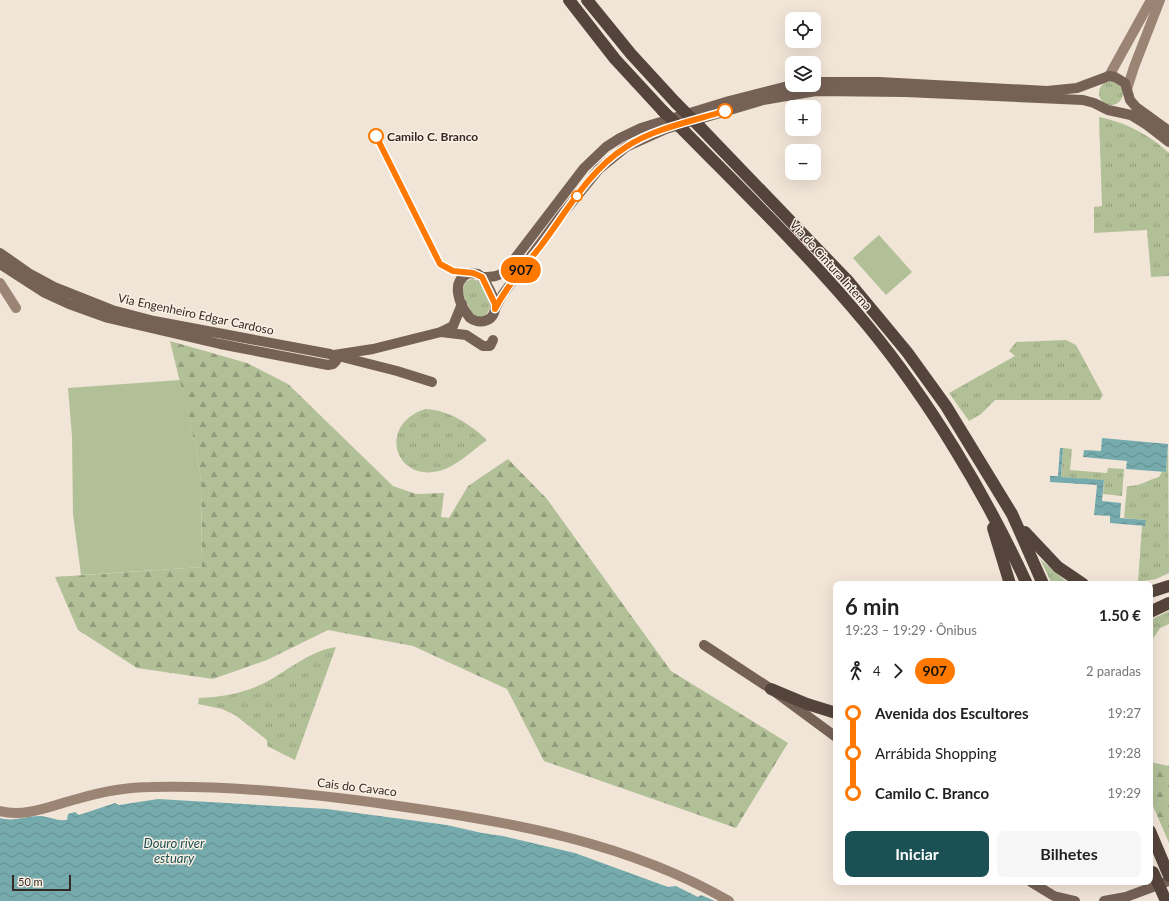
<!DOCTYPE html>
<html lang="pt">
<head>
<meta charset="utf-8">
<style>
  :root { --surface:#fff; --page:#f6f6f6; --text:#222; --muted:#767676; --accent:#1b5155 }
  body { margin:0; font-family:Lato,sans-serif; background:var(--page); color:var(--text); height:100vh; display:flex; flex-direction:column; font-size:15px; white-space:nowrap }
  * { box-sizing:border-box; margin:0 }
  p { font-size:13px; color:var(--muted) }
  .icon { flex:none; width:22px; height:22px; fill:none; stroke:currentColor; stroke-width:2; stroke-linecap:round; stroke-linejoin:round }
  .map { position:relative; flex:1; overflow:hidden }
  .drawer { position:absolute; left:833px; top:581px; width:320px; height:304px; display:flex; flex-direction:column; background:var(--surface); border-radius:8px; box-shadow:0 4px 16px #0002 }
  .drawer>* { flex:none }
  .badge { padding:0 8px; border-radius:13px; font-size:14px; line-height:26px }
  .controls { position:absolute; left:785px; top:12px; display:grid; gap:8px }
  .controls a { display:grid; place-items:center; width:36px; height:36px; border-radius:8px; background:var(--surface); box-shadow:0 4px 16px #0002; font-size:20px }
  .scale { position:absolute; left:12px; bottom:10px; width:59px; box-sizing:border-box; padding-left:4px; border:2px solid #342a25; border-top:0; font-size:11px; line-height:14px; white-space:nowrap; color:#342a25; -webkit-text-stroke:3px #f9efe3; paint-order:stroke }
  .map>.badge { position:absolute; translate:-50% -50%; box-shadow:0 0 0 2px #fff }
  .legs { display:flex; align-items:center; gap:6px; height:44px; padding:0 12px; font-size:13px }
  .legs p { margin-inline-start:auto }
  .head { display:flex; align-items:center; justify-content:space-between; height:68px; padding:0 12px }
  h1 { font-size:22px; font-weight:700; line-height:30px }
  .cta { display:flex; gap:8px; margin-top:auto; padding:8px 12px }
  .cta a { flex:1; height:46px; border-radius:8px; background:var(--accent); color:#fff; font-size:16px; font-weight:700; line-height:46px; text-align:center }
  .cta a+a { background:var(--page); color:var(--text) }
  ul { padding:0 12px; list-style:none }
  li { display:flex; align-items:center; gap:14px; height:40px; font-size:15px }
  li i { display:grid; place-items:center; width:6px; height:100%; margin:0 5px; background:currentColor }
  li i::after { content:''; width:10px; height:10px; margin:-5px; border:3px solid; border-radius:50%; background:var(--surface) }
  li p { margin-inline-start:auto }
  li:first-child i { background:linear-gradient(#0000 50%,currentColor 0) }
  li:last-child i { background:linear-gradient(currentColor 50%,#0000 0) }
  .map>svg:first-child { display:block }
  .grass { fill:url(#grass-tufts) }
  .forest { fill:url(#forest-firs) }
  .garden { fill:#b2c098 }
  .water { fill:url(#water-waves) }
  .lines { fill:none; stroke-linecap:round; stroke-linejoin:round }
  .secondary { stroke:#9c8475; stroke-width:10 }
  .primary { stroke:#766156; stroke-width:10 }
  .highway { stroke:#55443c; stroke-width:12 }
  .highway-bridge { stroke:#55443c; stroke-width:12 }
  .line-1-casing { stroke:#fff; stroke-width:9 }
  .line-1 { stroke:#ff7900; stroke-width:6 }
  .stop-1-dot { fill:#fff; stroke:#ff7900; stroke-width:2 }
  .labels { text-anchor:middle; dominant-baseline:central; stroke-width:3; stroke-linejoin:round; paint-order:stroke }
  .stop-label { font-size:12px; font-weight:bold; fill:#342a25; stroke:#f9efe3; text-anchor:start }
  .street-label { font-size:12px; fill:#342a25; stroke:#f9efe3 }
  .water-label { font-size:13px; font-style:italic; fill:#1b5155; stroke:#f9efe3 }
</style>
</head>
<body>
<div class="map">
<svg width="1169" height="901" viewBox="0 0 1169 901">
  <defs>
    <pattern id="grass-tufts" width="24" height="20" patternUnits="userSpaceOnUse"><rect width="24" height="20" fill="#b2c098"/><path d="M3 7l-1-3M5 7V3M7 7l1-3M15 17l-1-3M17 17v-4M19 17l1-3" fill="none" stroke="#929c7c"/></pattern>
    <pattern id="forest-firs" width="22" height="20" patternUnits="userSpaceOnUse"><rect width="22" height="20" fill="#b2c098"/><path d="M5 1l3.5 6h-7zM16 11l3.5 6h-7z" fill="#929c7c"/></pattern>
    <pattern id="water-waves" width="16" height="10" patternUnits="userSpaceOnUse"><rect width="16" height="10" fill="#76abae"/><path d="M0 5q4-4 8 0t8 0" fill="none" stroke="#628b8d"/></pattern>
  </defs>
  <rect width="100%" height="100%" fill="#f1e5d7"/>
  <g class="grass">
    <circle cx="1111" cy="93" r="12"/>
    <path d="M 1099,117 C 1125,122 1150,135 1169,153 L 1169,276 L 1151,277 L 1147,230 L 1094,233 L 1094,207 L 1102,206 Z"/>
    <path d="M 471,279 C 486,278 501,313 479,318 L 471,312 L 462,292 L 465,282 Z"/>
    <path d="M 1066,340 L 1076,345 L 1103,395 L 1100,400 L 995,400 L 981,414 L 969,421 L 949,393 L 1015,356 L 1009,351 L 1016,342 Z"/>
    <path d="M 425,409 C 449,410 470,424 487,440 C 473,450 456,467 439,471 C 395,482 377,425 425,409 Z"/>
    <path d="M 1168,444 L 1169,573 L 1156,579 L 1138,582 L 1142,526 L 1145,526 L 1145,520 L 1124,518 L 1127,486 C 1139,487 1148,480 1159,477 L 1162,472 L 1166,472 Z"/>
    <path d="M 1063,448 L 1072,449 L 1070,470 L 1107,473 L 1108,468 L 1124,469 L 1122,496 L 1103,494 L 1104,481 L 1061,477 Z"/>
    <path d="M 1040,559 L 1069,584 L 1052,584 Z"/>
    <path d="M 1169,611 L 1169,624 L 1160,628 L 1150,643 L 1150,620 Z"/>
    <path d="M 336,647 L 295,760 L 267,746 L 267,740 L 235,715 L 222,709 L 198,704 L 199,698 C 223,697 246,693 268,681 C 290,669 310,651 336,647 Z"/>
  </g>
  <g class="forest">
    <path d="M 170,341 L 247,363 L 288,384 L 393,486 L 416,494 L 444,493 L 441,517 L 449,518 L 468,486 L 508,459 L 547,499 L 671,671 L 788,743 L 736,828 L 544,761 L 507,689 L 413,646 L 328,630 L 267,660 L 213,679 L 137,668 L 78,630 L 55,577 L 202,567 L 201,481 L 197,453 Z"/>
    <path d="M 1150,762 L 1169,766 L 1169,843 L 1150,799 Z"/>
  </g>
  <g class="garden">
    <path d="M 879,235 L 912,272 L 886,295 L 853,258 Z"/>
    <path d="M 180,380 L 197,453 L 201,481 L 202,567 L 81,575 L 73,514 L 72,436 L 68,388 Z"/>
  </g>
  <g class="water">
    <path d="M 1102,438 L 1168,444 L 1166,472 L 1126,469 L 1127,461 L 1083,457 L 1084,450 L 1101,451 Z"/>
    <path d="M 1060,448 L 1063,448 L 1061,477 L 1104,480 L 1102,501 L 1121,503 L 1120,518 L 1146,520 L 1145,526 L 1110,523 L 1110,516 L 1094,515 L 1097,485 L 1050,482 L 1050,476 L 1058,476 Z"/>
    <path d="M 158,799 L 327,809 L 447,825 L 482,833 L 503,836 L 575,853 L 668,887 L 676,886 L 698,897 L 701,895 L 715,901 L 0,901 L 0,818 C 14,822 25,816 39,816 C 49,816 54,821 67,820 L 68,814 L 75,812 L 79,815 L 115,803 L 119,805 Z"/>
  </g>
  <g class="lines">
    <g class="secondary">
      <path d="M 1109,76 L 1151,0"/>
      <path d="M 1127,89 L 1134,67 L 1160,0"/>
      <path d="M 0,283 L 16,308"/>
      <path d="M 0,811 C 25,818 53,805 77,799 C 101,792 126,787 151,787 C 234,785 317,794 398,806 C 512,822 629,843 729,901"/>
    </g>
    <g class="primary">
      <path d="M 814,82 L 879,82 L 1047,91 L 1077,88 L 1109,76 L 1115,77 L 1125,83 L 1130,100 L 1136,107 L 1169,131"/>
      <path d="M 0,253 L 30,274 L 54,287 L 112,310 L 154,321 L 330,354 L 335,357 L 336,361 L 333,364 L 328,365 L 220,344 L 108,318 L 69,304 L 45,293 L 0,264"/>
      <path d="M 469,273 L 478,274 L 482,277 C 487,284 495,298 495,306 C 496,321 480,325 470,318 C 460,306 449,282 469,273 Z"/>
      <path d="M 482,277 C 492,277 499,277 506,270 L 584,168 L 606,147 L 620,138 L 641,128 L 729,101 L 792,85"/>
      <path d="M 495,309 L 503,294 L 560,217 L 599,169 L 626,147 L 666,129 L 763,100 L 816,91 L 905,92 L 1083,100 L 1094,103 L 1108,110 L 1131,115 L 1147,125 L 1169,142"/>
      <path d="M 441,332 L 453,326 L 462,304"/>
      <path d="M 334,355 L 373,349 L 441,332 L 466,335 L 483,346 L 490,346 L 493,340"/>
      <path d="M 338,356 L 397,371 L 432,382"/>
      <path d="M 704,645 L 771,689 L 836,737"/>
      <path d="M 1031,882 L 1054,896 L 1075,901"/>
      <path d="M 1104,901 L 1126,897 L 1169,881"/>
    </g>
    <g class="highway">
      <path d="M 569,0 L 615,59 L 663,111"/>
      <path d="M 587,0 L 631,54 L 676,103"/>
      <path d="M 699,126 L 849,282 L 907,352 L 946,406 L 1012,514 L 1043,584"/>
      <path d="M 684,131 C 746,194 810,256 867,325 C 929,400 986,495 1027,584"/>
      <path d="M 993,528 L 1010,584"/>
      <path d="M 1025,532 L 1058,567 L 1083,584"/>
      <path d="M 1150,592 L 1169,586"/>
      <path d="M 1150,612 L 1169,603"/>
      <path d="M 771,689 L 807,704 L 836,713"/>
      <path d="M 1150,831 L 1169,876"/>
    </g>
    <g class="highway-bridge">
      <path d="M 676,103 L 699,126"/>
      <path d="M 663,111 L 684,131"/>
      <path d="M 1153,872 L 1166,901"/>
    </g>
  </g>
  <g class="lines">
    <g class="line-1-casing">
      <path id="line-1" d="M 376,136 L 440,264 L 453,271 L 473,273 L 482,277 L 495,304 L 495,309 C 507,286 524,267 540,247 C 566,213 588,171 626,147 C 655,128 693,121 725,111"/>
    </g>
    <use href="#line-1" class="line-1"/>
  </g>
  <g class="stop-1-dot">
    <circle cx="725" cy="111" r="7"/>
    <circle cx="376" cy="136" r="7"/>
    <circle cx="577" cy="196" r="5"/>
  </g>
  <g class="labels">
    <g class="stop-label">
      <text x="387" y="136">Camilo C. Branco</text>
    </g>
    <g class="street-label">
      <text transform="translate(831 265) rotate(48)">Via de Cintura Interna</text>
      <text transform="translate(196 314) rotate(12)">Via Engenheiro Edgar Cardoso</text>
      <text transform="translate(357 787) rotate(7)">Cais do Cavaco</text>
    </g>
    <g class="water-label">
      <text x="174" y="843">Douro river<tspan x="174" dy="15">estuary</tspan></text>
    </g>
  </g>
</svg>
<div class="controls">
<a><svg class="icon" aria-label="locate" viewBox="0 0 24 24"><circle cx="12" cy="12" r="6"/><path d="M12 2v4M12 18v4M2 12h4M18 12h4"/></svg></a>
<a><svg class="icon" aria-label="layers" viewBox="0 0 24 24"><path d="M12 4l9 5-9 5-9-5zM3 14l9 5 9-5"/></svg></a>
<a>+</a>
<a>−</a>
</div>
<div class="scale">50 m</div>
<b class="badge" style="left:521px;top:270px;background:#ff7900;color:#111">907</b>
<section class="drawer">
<div class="head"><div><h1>6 min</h1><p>19:23 – 19:29 · Ônibus</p></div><b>1.50 €</b></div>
<div class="legs"><svg class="icon" aria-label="walk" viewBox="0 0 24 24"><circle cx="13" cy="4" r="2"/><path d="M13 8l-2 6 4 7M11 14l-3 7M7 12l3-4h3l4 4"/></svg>4<svg class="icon" aria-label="forward" viewBox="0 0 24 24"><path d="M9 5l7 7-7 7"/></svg><b class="badge" style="background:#ff7900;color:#111">907</b><p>2 paradas</p></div>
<ul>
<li><i style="color:#ff7900"></i><b>Avenida dos Escultores</b><p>19:27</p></li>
<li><i style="color:#ff7900"></i><span>Arrábida Shopping</span><p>19:28</p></li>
<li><i style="color:#ff7900"></i><b>Camilo C. Branco</b><p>19:29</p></li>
</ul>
<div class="cta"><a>Iniciar</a><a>Bilhetes</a></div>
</section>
</div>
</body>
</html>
